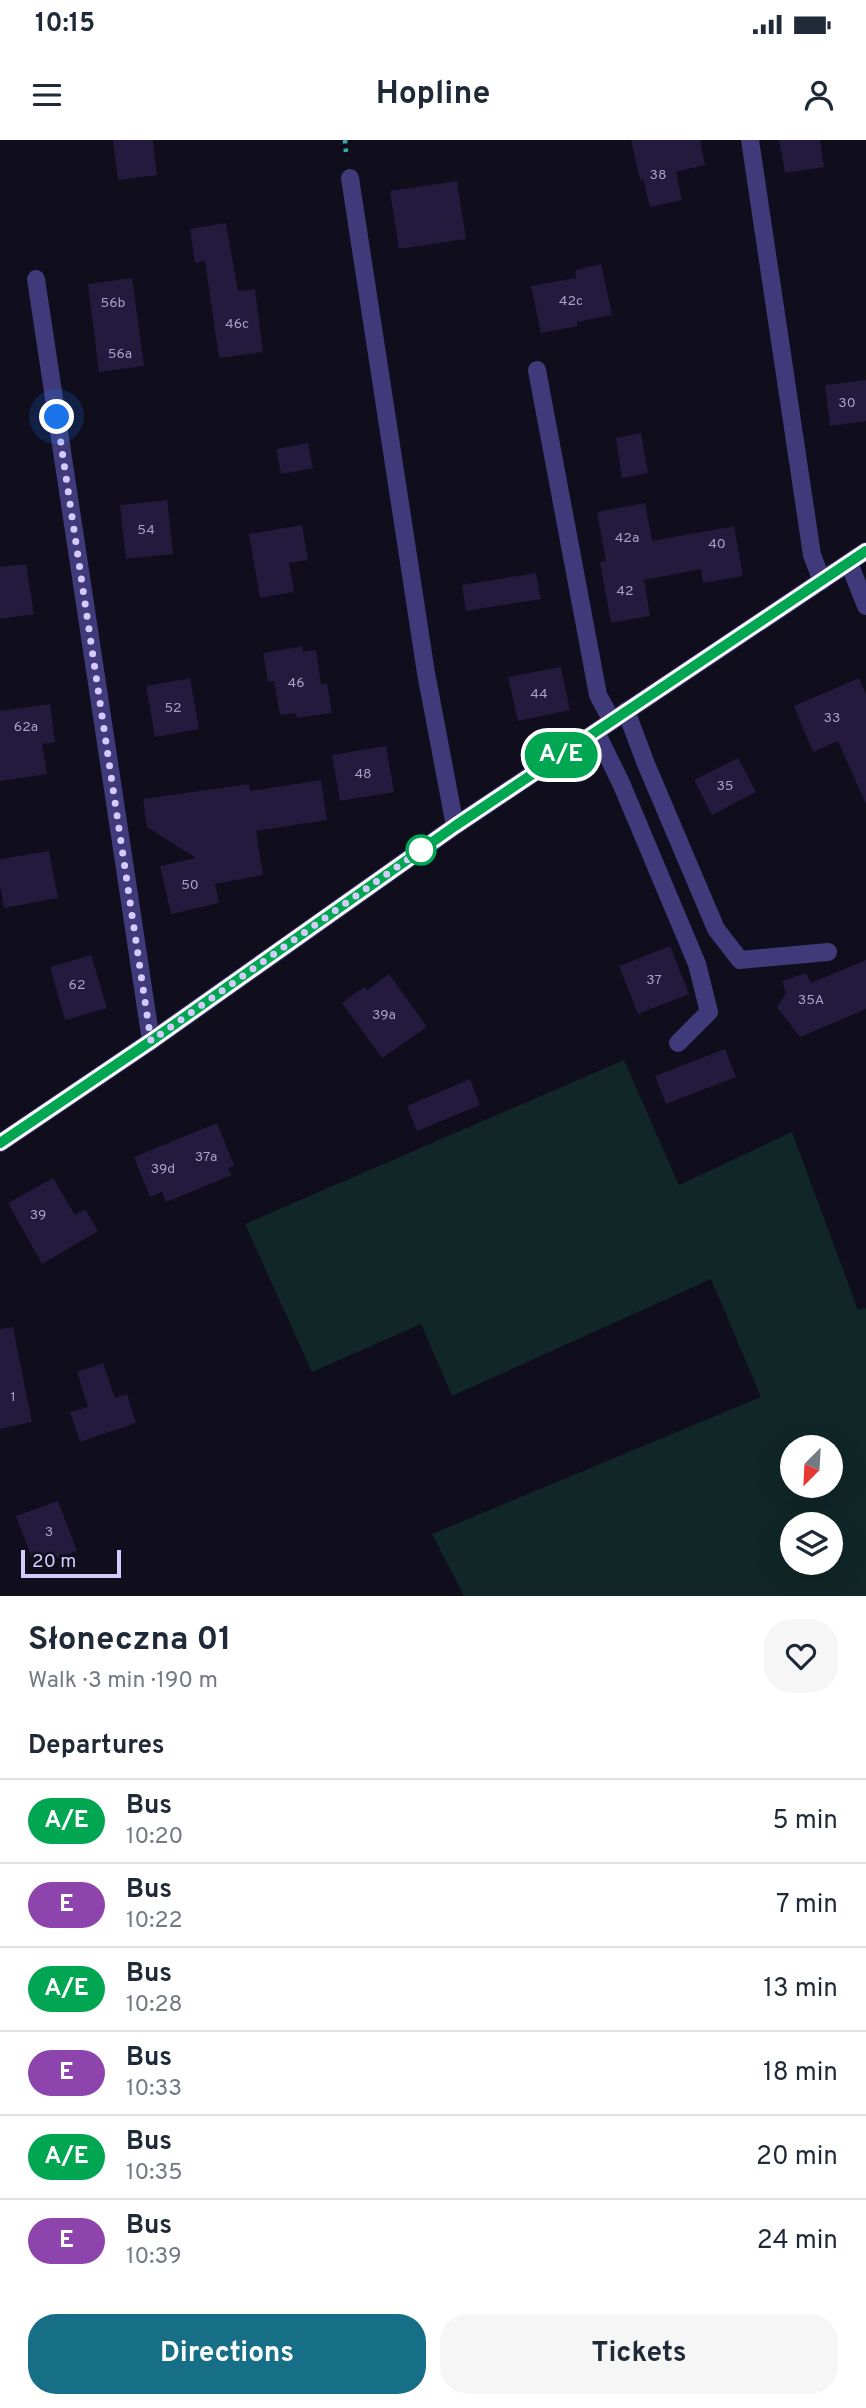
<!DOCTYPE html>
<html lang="en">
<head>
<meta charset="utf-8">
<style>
  :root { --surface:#fff; --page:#f6f6f7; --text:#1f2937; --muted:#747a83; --line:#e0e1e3; --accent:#166f87 }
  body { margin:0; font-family:Overpass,sans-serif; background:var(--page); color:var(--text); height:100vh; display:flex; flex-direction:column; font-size:26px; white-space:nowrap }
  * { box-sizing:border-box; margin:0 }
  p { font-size:23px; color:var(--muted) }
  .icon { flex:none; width:38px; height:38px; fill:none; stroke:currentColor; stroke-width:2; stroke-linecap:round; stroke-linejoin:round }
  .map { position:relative; height:1456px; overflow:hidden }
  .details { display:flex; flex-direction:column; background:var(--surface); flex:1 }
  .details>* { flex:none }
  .badge { padding:0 14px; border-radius:23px; font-size:24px; line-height:46px }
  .needle { width:46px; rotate:204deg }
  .controls { position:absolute; left:780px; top:1295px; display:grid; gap:14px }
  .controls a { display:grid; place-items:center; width:63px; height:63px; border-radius:50%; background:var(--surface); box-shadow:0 7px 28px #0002; font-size:35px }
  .scale { position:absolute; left:21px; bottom:18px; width:100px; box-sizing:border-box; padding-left:7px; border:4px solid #d4cbfc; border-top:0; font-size:19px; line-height:24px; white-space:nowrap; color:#d4cbfc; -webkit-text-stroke:5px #100d1d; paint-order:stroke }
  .you { position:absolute; width:35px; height:35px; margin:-18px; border:5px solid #fff; border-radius:50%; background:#1a73e8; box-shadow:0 0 0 10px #1a73e833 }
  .map>.badge { position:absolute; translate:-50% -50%; box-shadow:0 0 0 4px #fff }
  h2 { padding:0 28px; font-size:26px; line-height:63px }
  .round { display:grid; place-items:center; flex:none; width:74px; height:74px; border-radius:28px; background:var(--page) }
  .headline { display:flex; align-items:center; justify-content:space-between; height:119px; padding:0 28px }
  h1 { font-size:33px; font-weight:700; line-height:52px }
  .primary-button { display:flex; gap:14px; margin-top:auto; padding:14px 28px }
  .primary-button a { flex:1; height:80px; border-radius:28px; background:var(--accent); color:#fff; font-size:28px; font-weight:700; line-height:80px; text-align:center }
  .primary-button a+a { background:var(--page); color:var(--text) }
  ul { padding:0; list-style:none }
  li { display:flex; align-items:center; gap:21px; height:84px; padding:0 28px; border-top:2px solid var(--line) }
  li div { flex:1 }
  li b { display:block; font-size:26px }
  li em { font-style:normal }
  li .badge { min-width:77px; font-weight:700; text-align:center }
  .status { display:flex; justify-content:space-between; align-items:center; height:49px; padding:0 35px; background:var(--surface); direction:ltr }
  .status svg { height:19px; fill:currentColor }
  header { display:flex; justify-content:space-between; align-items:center; height:91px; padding:0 28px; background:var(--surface); font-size:32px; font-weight:700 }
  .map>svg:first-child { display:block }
  .green { fill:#102627; fill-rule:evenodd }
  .building { fill:#231a3d }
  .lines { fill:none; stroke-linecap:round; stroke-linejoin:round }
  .path { stroke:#33a9a9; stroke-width:4.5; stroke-dasharray:3.5 5; stroke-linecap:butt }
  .lane { stroke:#403a7a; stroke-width:18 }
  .street { stroke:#403a7a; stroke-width:18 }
  .line-casing { stroke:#fff; stroke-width:16 }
  .line { stroke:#00a651; stroke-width:10 }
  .walk { stroke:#d4cbfc; stroke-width:7; stroke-dasharray:0 12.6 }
  .stop-dot { fill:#fff; stroke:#00a651; stroke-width:3.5 }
  .labels { text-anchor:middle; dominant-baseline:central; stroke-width:7; stroke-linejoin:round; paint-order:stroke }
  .number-label { font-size:14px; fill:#a89fcc }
</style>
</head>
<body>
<div class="status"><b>10:15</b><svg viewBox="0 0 49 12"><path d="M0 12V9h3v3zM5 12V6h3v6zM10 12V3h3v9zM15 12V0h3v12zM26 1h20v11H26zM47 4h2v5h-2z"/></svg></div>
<header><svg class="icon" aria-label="menu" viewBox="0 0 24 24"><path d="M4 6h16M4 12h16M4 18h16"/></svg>Hopline<svg class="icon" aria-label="person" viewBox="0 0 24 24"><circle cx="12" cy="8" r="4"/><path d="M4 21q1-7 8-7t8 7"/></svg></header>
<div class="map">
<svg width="866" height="1456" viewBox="0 0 866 1456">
  <rect width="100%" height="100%" fill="#100d1d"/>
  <path class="green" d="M 624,920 L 679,1045 L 792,992 L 858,1170 L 866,1168 L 866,1456 L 464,1456 L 432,1394 L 761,1257 L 711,1139 L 452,1256 L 421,1184 L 312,1232 L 245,1084 ZM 793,1307 L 831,1307 L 831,1346 L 793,1346 ZM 793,1384 L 831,1384 L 831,1423 L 793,1423 Z"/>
  <g class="building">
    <path d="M 113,0 L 153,0 L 157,35 L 118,40 Z"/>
    <path d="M 631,0 L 700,0 L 705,25 L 676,32 L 682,60 L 650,67 L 643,39 L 640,40 Z"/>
    <path d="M 779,0 L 820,0 L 824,27 L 785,33 Z"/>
    <path d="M 457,41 L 466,99 L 399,109 L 390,51 Z"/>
    <path d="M 226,83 L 238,151 L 255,149 L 263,212 L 219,218 L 205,121 L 195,123 L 190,89 Z"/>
    <path d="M 601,124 L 612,175 L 577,182 L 578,186 L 541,193 L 531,146 L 576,138 L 575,130 Z"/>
    <path d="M 132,138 L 144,226 L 99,232 L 88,144 Z"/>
    <path d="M 866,240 L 866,281 L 830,286 L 825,245 Z"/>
    <path d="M 641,293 L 648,333 L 622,338 L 616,298 Z"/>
    <path d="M 308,303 L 313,328 L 281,334 L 276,309 Z"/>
    <path d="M 167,360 L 173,414 L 126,419 L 120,365 Z"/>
    <path d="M 645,363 L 652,401 L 734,386 L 743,436 L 703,443 L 701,429 L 644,440 L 650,476 L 611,483 L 600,422 L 606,421 L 597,372 Z"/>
    <path d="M 302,385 L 308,420 L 289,423 L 294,452 L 260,458 L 249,394 Z"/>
    <path d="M 26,424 L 34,474 L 0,479 L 0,427 Z"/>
    <path d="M 536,433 L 541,459 L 466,471 L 462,445 Z"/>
    <path d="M 302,506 L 303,512 L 316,510 L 321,544 L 327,543 L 332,573 L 297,578 L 296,573 L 280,575 L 274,541 L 268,542 L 263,513 Z"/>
    <path d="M 561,527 L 570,570 L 518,581 L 508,537 Z"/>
    <path d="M 190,538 L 199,589 L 155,597 L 146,546 Z"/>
    <path d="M 859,538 L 866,554 L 866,664 L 838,601 L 813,612 L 794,566 Z"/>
    <path d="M 50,564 L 55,602 L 42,604 L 47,634 L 0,641 L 0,571 Z"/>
    <path d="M 386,606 L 394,652 L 340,661 L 332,615 Z"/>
    <path d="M 738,618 L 756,652 L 712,675 L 694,640 Z"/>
    <path d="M 321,640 L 327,680 L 256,691 L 263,735 L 215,744 L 219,763 L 171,774 L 160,726 L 196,718 L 147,687 L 143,659 L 249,644 L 250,651 Z"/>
    <path d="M 49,711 L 58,758 L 4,768 L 0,746 L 0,719 Z"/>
    <path d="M 670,806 L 689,854 L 638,874 L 619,826 Z"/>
    <path d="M 91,815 L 107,868 L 65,880 L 50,827 Z"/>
    <path d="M 866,820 L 866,869 L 800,897 L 777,867 L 786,853 L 782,841 L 806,833 L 811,843 Z"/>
    <path d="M 389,834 L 427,887 L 382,918 L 342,863 L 364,847 L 367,850 Z"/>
    <path d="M 725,909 L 736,937 L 666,964 L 655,936 Z"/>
    <path d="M 470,939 L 480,965 L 417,991 L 407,966 Z"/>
    <path d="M 217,983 L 234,1025 L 228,1029 L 232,1035 L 166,1062 L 162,1052 L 150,1057 L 134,1017 Z"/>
    <path d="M 53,1038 L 75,1075 L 85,1069 L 98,1091 L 42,1124 L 8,1063 Z"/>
    <path d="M 13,1187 L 32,1282 L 0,1289 L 0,1189 Z"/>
    <path d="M 103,1223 L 115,1258 L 127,1254 L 136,1283 L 80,1302 L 70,1272 L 88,1267 L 77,1232 Z"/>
    <path d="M 58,1361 L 77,1411 L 35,1426 L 16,1376 Z"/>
  </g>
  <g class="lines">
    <path class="path" d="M 345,0 L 346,13"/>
    <g class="lane">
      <path d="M 750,0 L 812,415 L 822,441"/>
      <path d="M 350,38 L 426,533 L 455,686"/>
      <path d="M 36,139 L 151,901"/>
      <path d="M 537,230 L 598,555 L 612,581"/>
      <path d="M 849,423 L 866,466"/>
      <path d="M 626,571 L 646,624 L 716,789 L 740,820 L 828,812"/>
      <path d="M 596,592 L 621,643 L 697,824 L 709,872 L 678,903"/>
    </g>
    <path class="street" d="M 0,1003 L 151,901 L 455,686 L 866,411"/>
  </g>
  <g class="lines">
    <g class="line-casing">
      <path id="line" d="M 0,1003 L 151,901 L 455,686 L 866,411"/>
    </g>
    <use href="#line" class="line"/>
    <path class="walk" d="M 57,277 L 151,901 L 421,710"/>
  </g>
  <circle class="stop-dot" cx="421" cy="710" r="14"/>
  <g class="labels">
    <g class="number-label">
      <text x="658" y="35">38</text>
      <text x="571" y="161">42c</text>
      <text x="113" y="163">56b</text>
      <text x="237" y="184">46c</text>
      <text x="120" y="214">56a</text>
      <text x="847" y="263">30</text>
      <text x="146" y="390">54</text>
      <text x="627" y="398">42a</text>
      <text x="717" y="404">40</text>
      <text x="625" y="451">42</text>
      <text x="296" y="543">46</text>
      <text x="539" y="554">44</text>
      <text x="173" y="568">52</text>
      <text x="832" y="578">33</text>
      <text x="26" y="587">62a</text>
      <text x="363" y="634">48</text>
      <text x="725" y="646">35</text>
      <text x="190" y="745">50</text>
      <text x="654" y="840">37</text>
      <text x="77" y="845">62</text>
      <text x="811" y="860">35A</text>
      <text x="384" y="875">39a</text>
      <text x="206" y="1017">37a</text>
      <text x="163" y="1029">39d</text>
      <text x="38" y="1075">39</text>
      <text x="13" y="1257">1</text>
      <text x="49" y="1392">3</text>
    </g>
  </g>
</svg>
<div class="controls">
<a><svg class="needle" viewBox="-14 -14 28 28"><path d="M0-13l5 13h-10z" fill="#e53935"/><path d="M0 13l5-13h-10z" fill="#747a83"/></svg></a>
<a><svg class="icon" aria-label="layers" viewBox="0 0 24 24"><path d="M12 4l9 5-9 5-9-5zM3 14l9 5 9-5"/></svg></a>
</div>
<div class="scale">20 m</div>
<div class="you" style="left:57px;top:277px"></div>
<b class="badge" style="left:561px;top:615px;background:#00a651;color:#fff">A/E</b>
</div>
<section class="details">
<div class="headline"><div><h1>Słoneczna 01</h1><p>Walk · 3 min · 190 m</p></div><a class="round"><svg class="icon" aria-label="heart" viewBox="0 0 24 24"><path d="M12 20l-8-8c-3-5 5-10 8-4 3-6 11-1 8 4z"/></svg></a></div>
<h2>Departures</h2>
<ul>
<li><span class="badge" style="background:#00a651;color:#fff">A/E</span><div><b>Bus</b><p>10:20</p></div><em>5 min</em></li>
<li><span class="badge" style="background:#8e44ad;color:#fff">E</span><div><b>Bus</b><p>10:22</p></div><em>7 min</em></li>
<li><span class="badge" style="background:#00a651;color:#fff">A/E</span><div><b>Bus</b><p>10:28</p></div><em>13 min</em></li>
<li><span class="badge" style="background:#8e44ad;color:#fff">E</span><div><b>Bus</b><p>10:33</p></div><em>18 min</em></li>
<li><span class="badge" style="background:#00a651;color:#fff">A/E</span><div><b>Bus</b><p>10:35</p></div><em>20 min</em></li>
<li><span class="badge" style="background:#8e44ad;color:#fff">E</span><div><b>Bus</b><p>10:39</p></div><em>24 min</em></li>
</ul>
<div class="primary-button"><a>Directions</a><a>Tickets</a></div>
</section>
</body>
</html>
